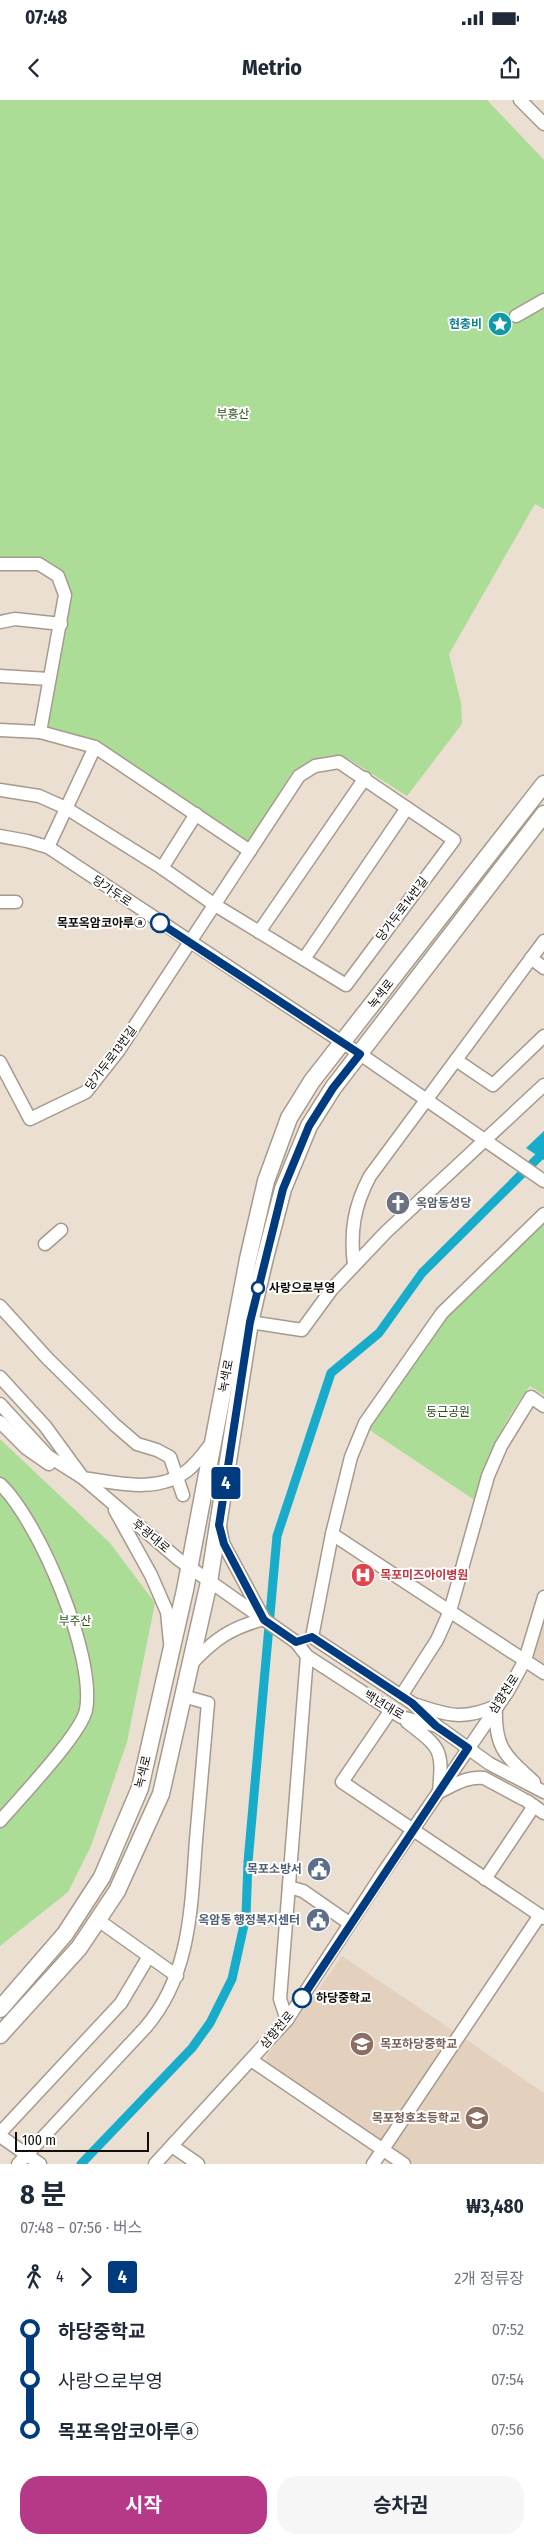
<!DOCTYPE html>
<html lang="ko">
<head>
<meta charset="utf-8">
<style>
  :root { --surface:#fff; --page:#f6f6f7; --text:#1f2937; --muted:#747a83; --accent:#b63988 }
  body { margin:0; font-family:"Fira Sans Condensed","Noto Sans KR",sans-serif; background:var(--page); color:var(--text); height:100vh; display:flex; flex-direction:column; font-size:19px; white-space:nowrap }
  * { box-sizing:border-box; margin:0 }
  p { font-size:16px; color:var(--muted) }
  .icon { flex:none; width:28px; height:28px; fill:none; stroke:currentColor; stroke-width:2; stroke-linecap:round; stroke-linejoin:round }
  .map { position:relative; height:2064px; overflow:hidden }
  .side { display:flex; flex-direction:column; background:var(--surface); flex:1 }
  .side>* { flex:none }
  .badge { padding:0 10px; border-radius:4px; font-size:18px; line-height:32px }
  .scale { position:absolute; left:15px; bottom:12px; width:134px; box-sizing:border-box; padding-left:5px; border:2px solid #110d08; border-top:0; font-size:14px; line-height:18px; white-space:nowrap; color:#110d08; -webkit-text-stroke:4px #fff; paint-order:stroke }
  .map>.badge { position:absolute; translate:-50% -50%; box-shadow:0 0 0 2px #fff }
  .legs { display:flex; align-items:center; gap:8px; height:55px; padding:0 20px; font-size:16px }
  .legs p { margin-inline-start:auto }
  .headline { display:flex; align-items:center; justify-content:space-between; height:85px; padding:0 20px }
  h1 { font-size:28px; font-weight:700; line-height:38px }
  .button { display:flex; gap:10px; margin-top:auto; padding:10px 20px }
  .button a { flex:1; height:58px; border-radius:20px; background:var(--accent); color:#fff; font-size:20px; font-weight:700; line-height:58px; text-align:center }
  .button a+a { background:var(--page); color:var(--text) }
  ul { padding:0 20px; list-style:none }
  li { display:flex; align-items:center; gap:18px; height:50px; font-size:19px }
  li i { display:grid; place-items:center; width:8px; height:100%; margin:0 6px; background:currentColor }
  li i::after { content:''; width:12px; height:12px; margin:-6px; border:4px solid; border-radius:50%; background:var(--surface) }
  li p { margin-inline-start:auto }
  li:first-child i { background:linear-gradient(#0000 50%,currentColor 0) }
  li:last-child i { background:linear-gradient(currentColor 50%,#0000 0) }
  .status { display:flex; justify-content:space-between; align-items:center; height:35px; padding:0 25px; background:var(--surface); direction:ltr }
  .status svg { height:14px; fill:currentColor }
  header { display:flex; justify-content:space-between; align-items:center; height:65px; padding:0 20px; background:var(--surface); font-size:22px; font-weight:700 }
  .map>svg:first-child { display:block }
  .built { fill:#e3d1bd }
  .green { fill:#abdd96 }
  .water { fill:#18accb }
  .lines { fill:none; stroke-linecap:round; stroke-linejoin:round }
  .canal { stroke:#18accb; stroke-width:9 }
  .minor-casing { stroke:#a69a8d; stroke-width:15 }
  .major-casing { stroke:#a69a8d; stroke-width:19 }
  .minor { stroke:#fff; stroke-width:12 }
  .major { stroke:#fff; stroke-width:16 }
  .line-1-casing { stroke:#fff; stroke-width:11 }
  .line-1 { stroke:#003b80; stroke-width:8 }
  .stop-1-dot { fill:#fff; stroke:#003b80; stroke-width:2.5 }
  .labels { text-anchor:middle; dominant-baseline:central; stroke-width:4; stroke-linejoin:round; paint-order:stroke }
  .culture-label { font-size:12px; font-weight:bold; fill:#0d838f; stroke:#fff; text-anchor:end }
  .park-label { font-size:12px; fill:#2b4e1a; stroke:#fff }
  .street-label { font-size:12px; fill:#110d08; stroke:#fff }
  .stop-label { font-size:12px; font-weight:bold; fill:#110d08; stroke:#fff; text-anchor:start }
  .worship-label { font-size:12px; font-weight:bold; fill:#5b616d; stroke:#fff; text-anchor:start }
  .health-label { font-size:12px; font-weight:bold; fill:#be3a42; stroke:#fff; text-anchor:start }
  .service-label { font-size:12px; font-weight:bold; fill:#4e5e75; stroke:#fff; text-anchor:end }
  .education-label { font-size:12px; font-weight:bold; fill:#785e54; stroke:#fff; text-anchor:start }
</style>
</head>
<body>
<div class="status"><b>07:48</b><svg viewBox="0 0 49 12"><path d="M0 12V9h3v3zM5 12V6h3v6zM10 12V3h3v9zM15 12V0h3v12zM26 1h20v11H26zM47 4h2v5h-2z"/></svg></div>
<header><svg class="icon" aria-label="back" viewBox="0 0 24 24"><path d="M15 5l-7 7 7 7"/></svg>Metrio<svg class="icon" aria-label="share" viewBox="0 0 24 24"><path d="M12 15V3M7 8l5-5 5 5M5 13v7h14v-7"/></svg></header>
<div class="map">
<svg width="544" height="2064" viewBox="0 0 544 2064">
  <rect width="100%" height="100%" fill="#ebdfd1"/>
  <g class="built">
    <path d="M 544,1517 L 544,1569 L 535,1563 L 534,1554 Z"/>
    <path d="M 342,1856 L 455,1932 L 380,2043 L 266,1965 L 267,1955 L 296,1921 Z"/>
    <path d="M 464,1938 L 544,1993 L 544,2061 L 542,2064 L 414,2064 L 394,2050 L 393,2042 Z"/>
  </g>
  <g class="green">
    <path d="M 0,0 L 487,0 L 544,60 L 544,409 L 535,404 L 449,554 L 461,603 L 462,624 L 407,696 L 347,658 L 316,660 L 292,673 L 248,741 L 98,642 L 46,628 L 63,473 L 41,457 L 0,460 Z"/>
    <path d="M 544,1124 L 544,1295 L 530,1286 C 502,1323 487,1356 476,1401 L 368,1329 L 440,1224 Z"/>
    <path d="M 0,1339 L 110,1443 L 155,1503 L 127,1642 L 91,1746 L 68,1792 L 0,1846 Z"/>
  </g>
  <path class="water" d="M 544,1031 L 544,1060 L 526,1048 Z"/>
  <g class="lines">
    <path class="canal" d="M 81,2064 L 192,1948 L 210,1923 L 232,1879 L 246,1816 L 248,1762 L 277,1436 L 331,1273 L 379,1233 L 422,1173 L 544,1052"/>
    <g class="minor-casing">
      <g id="minor">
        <path d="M 520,0 L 544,24"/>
        <path d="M 516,216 L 544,200"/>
        <path d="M 0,464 L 39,464 L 58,476 L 65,495 L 40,632 L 95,647"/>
        <path d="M 0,522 L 15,519 L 61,524"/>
        <path d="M 0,576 L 49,579"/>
        <path d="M 0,630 L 40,632"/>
        <path d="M 0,690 L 39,696 L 66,708 L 162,768 L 215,805 L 346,885 L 454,740 L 339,662 L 315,666 L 299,676 L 119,950 L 86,992 L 30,1019 L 0,962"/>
        <path d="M 0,736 L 27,741 L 48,747 L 360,954 L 544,1081"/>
        <path d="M 48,747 L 95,647 L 250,751"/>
        <path d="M 162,768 L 196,714"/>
        <path d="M 0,802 L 16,802"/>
        <path d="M 259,832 L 365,678"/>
        <path d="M 531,858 L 544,868"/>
        <path d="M 304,859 L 407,708"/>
        <path d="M 456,960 L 493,985 L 544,936"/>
        <path d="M 45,1144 L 61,1130"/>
        <path d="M 354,1165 C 350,1131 354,1106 370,1076 L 544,841"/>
        <path d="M 0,1206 L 47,1258 L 115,1325 L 137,1344 L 157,1350 L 170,1357 L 183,1395"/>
        <path d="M 250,1222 L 302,1230 L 332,1189 L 386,1132 L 544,985"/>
        <path d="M 0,1277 L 45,1326 L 83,1378 L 48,1356 L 0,1304"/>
        <path d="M 0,1322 L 26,1348 L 49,1364"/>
        <path d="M 83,1378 L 178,1459 L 296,1542 L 307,1556 L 401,1617 L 437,1626"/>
        <path d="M 83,1378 C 118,1383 158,1394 188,1370 C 198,1362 206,1350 214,1340"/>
        <path d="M 0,1384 C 39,1421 96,1556 86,1610 C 81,1634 19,1699 0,1721"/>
        <path d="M 115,1410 L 151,1475 L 167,1512 L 170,1542"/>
        <path d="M 332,1434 L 544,1573"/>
        <path d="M 312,1537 L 332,1434 L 351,1357 L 365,1323 L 442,1213 L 544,1114"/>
        <path d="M 312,1537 L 412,1603 L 437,1626 L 490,1664 L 544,1692"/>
        <path d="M 191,1564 C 215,1539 230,1528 264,1519 L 223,1443 L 220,1427"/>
        <path d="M 401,1596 L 437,1540 L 450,1511 L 488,1376 L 501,1346 L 531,1297 L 544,1306"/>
        <path d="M 417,1605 C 449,1616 464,1620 496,1606 C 494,1648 505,1655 534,1682"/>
        <path d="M 391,1610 L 342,1682 L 544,1818"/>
        <path d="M 407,1622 C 441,1648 443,1649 439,1692 C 454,1685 467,1676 484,1678 L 523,1699"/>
        <path d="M 527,1701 L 544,1713"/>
        <path d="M 485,1779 L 534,1706"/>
        <path d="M 289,1787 L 303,1791 L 349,1823"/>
        <path d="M 98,1820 L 177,1876"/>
        <path d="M 287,1920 L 280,1899 L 307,1556"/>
        <path d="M 251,1960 L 404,2064"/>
        <path d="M 0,2033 L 121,1903 L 149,1856"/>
        <path d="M 0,2036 L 40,2064"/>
        <path d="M 172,2046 L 198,2064"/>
        <path d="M 18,2064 L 145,1928 C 191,1875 191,1807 196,1740 C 200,1694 204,1649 208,1603 L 183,1596"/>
        <path d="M 155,2064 L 287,1920 L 381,1776 L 508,1591 L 525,1560 L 544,1497"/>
        <path d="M 373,2064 L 540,1815"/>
      </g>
    </g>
    <g class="major-casing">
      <g id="major">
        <path d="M 0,1909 L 65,1834 L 102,1777 L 140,1688 L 185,1490 L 248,1159 L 266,1081 L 289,1018 L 312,981 L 544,684"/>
        <path d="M 0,1935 L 79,1848 L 117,1791 L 161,1694 L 209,1482 L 250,1222 L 265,1158 L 283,1089 L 309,1026 L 333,988 L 544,714"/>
      </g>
    </g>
    <use href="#minor" class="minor"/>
    <use href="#major" class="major"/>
  </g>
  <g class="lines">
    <g class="line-1-casing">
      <path id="line-1" d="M 160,823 L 360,954 L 333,988 L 309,1026 L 283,1089 L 250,1222 L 219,1425 L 224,1444 L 264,1520 L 296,1542 L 312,1537 L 412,1603 L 436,1626 L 468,1648 L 302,1898"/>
    </g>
    <use href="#line-1" class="line-1"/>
  </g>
  <defs>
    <g id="sight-disc" transform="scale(1.25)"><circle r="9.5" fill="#0f9aa8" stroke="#fff"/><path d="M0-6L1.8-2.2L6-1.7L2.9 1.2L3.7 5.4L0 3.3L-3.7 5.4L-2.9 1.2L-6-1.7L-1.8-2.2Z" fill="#fff"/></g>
    <g id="church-disc" transform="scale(1.25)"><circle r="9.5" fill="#6b7280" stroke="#fff"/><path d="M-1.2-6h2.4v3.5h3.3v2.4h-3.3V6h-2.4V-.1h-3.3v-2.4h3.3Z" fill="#fff"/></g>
    <g id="hospital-disc" transform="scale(1.25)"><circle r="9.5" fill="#e0444e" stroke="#fff"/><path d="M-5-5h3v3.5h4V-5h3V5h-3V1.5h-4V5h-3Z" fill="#fff"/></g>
    <g id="civic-disc" transform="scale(1.25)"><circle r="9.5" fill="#5c6f8a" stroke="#fff"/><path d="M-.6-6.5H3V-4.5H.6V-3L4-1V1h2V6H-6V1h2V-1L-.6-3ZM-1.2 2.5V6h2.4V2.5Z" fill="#fff"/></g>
    <g id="school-disc" transform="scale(1.25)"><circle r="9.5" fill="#8d6e63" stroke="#fff"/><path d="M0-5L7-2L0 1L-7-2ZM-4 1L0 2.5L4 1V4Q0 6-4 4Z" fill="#fff"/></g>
  </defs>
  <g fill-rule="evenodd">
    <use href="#sight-disc" x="500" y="224"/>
    <use href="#church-disc" x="398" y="1103"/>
    <use href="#hospital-disc" x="363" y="1475"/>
    <use href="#civic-disc" x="319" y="1769"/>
    <use href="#civic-disc" x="318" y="1820"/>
    <use href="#school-disc" x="362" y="1944"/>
    <use href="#school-disc" x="477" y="2018"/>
  </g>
  <g class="stop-1-dot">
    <circle cx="160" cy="823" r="9"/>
    <circle cx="258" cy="1188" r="6"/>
    <circle cx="302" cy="1898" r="9"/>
  </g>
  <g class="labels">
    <g class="culture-label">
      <text x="482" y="224">현충비</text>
    </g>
    <g class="park-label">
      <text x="233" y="314">부흥산</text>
      <text x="448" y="1312">둥근공원</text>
      <text x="75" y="1521">부주산</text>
    </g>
    <g class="street-label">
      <text transform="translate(112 791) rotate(34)">당가두로</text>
      <text transform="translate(402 809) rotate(-53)">당가두로14번길</text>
      <text transform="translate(381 894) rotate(-52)">녹색로</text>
      <text transform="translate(111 958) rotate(-53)">당가두로13번길</text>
      <text transform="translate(226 1276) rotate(-79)">녹색로</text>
      <text transform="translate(151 1436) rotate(40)">후광대로</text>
      <text transform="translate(504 1594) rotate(-57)">삼향천로</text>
      <text transform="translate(384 1605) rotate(31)">백년대로</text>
      <text transform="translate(143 1672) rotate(-76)">녹색로</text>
      <text transform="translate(277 1930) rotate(-50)">삼향천로</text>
    </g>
    <g class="stop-label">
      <text x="146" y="823" text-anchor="end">목포옥암코아루ⓐ</text>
      <text x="269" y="1188">사랑으로부영</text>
      <text x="316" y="1898">하당중학교</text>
    </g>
    <g class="worship-label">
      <text x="416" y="1103">옥암동성당</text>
    </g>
    <g class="health-label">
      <text x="380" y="1475">목포미즈아이병원</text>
    </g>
    <g class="service-label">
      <text x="302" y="1769">목포소방서</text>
      <text x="300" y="1820">옥암동 행정복지센터</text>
    </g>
    <g class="education-label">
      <text x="380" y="1944">목포하당중학교</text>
      <text x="460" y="2018" text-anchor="end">목포청호초등학교</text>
    </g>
  </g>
</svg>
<div class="scale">100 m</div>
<b class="badge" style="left:226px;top:1383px;background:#003b80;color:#fff">4</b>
</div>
<section class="side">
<div class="headline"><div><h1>8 분</h1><p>07:48 – 07:56 · 버스</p></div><b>₩3,480</b></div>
<div class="legs"><svg class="icon" aria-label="walk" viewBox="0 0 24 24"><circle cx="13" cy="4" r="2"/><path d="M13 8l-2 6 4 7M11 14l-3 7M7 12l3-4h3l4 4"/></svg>4<svg class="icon" aria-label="forward" viewBox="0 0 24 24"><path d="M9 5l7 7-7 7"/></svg><b class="badge" style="background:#003b80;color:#fff">4</b><p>2개 정류장</p></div>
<ul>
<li><i style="color:#003b80"></i><b>하당중학교</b><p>07:52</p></li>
<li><i style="color:#003b80"></i><span>사랑으로부영</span><p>07:54</p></li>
<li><i style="color:#003b80"></i><b>목포옥암코아루ⓐ</b><p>07:56</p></li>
</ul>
<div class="button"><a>시작</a><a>승차권</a></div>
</section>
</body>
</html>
